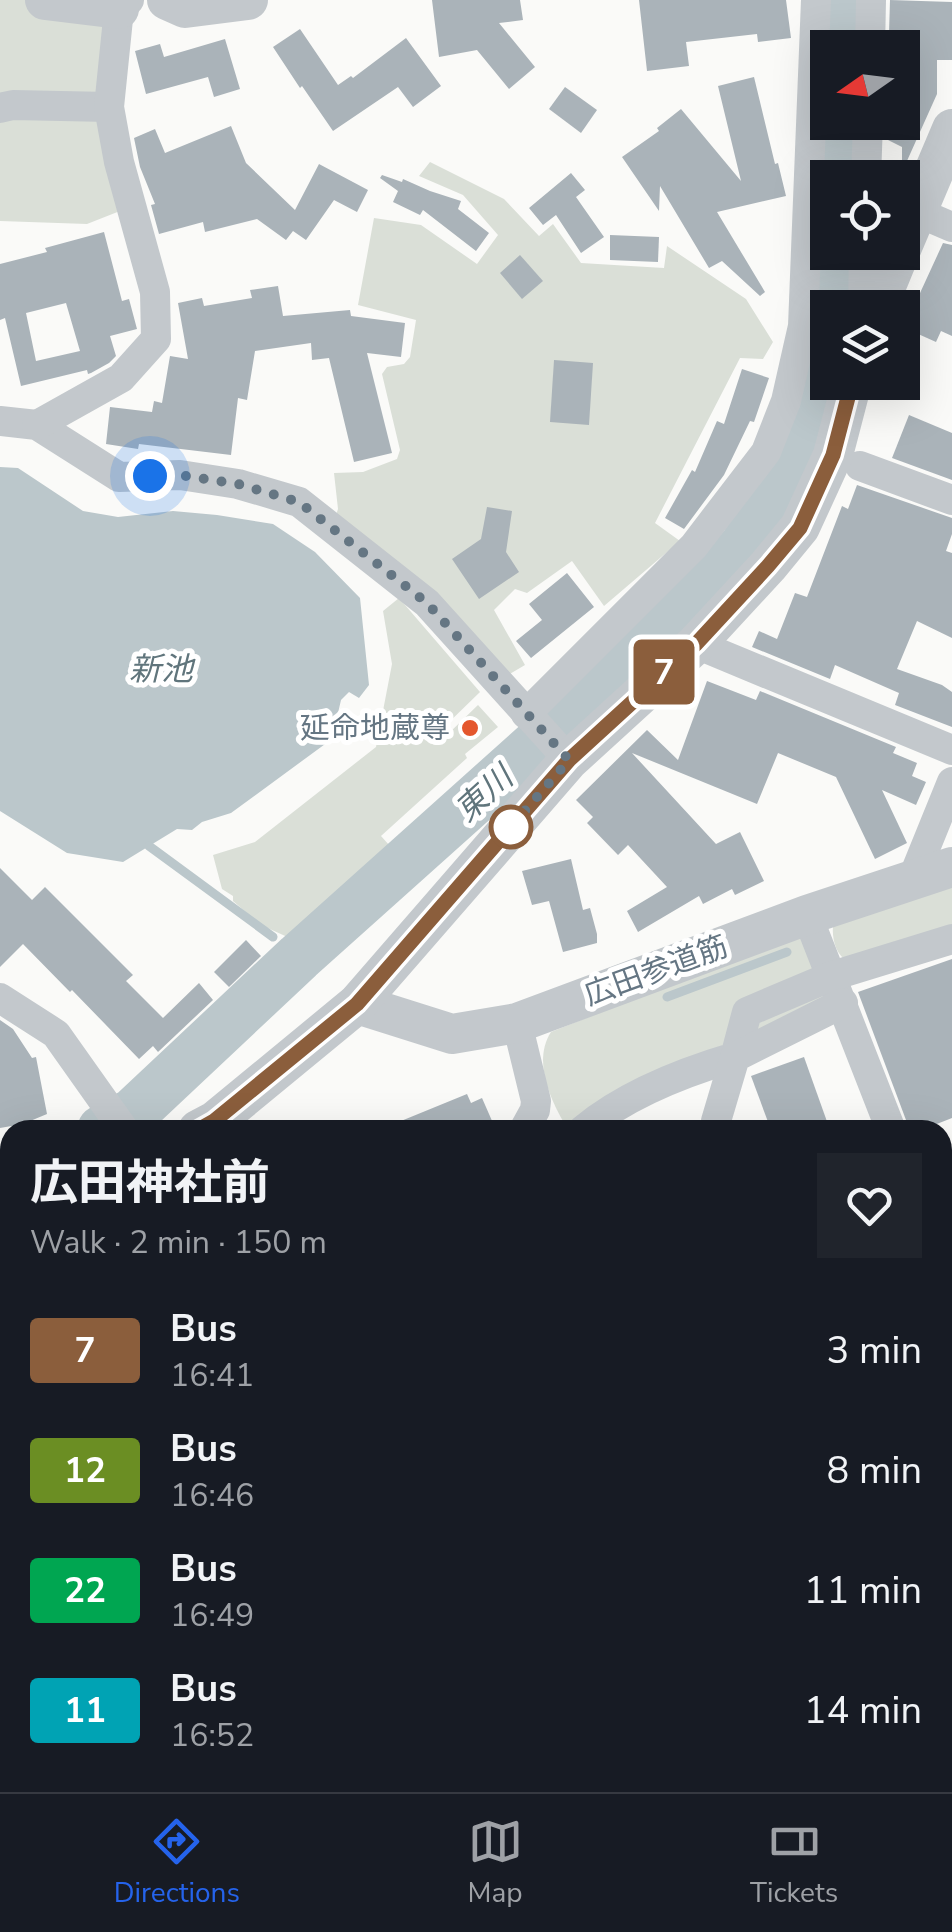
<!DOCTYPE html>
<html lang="en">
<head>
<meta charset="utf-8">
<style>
  :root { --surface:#171b24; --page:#20242c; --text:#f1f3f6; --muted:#9ea1a6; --line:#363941; --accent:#2563eb }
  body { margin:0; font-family:"Nunito Sans","Noto Sans JP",sans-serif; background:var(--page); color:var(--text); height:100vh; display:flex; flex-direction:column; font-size:38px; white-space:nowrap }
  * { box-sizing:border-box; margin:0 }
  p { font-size:32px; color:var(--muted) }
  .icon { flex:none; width:55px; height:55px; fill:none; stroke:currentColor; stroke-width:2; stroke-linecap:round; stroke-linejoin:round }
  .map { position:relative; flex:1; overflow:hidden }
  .details { position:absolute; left:0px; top:1120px; width:952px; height:672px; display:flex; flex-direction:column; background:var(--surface); border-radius:30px 30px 0 0; box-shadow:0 10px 40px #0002 }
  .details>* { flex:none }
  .badge { padding:0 20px; border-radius:8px; font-size:35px; line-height:65px }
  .needle { width:65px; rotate:256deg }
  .buttons { position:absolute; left:810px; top:30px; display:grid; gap:20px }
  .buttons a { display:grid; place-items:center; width:110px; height:110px; border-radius:0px; background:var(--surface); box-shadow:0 10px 40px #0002; font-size:50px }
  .you { position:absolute; width:50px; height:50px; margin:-25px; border:8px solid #fff; border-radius:50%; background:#1a73e8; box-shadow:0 0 0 15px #1a73e833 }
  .map>.badge { position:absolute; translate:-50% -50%; box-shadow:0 0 0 5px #fff }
  .round { display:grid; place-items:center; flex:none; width:105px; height:105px; border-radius:0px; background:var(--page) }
  .summary { display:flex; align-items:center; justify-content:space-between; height:170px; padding:0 30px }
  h1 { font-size:48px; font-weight:700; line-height:75px }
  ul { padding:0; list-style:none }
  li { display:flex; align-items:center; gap:30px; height:120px; padding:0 30px }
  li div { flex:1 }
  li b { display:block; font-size:38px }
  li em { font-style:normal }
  li .badge { min-width:110px; font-weight:700; text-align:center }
  .menu { display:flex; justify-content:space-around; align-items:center; height:140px; border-top:2px solid var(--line); background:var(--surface); font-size:28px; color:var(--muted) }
  .menu a { display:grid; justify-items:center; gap:5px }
  .menu .selected { color:var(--accent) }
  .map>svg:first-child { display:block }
  .built { fill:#e8e9e9 }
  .green { fill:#dadfd7 }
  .water { fill:#bbc7cb }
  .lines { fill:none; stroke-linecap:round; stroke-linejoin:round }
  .stream { stroke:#bbc7cb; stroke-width:9 }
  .river { stroke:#bbc7cb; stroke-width:50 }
  .building { fill:#aab3b9; fill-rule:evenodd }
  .minor { stroke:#c3c8cc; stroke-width:30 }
  .tertiary { stroke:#c3c8cc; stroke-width:40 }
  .line-casing { stroke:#fff; stroke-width:22 }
  .line { stroke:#8b5e3c; stroke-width:15 }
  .walk { stroke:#657683; stroke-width:10; stroke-dasharray:0 18 }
  .poi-dot { fill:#e4572e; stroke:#fff; stroke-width:4 }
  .stop-dot { fill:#fff; stroke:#8b5e3c; stroke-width:5 }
  .labels { text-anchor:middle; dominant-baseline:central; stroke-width:10; stroke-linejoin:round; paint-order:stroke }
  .poi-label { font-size:30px; fill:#657683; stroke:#fff; text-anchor:end }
  .street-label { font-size:30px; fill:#657683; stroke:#fff }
  .water-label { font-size:32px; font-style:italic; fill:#60757c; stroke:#fff }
</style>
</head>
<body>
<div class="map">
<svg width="952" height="1792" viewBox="0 0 952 1792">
  <rect width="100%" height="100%" fill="#fafaf8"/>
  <path class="built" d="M 10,1258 L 10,1782 L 60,1783 L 44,1792 L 12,1792 L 0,1752 L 0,1262 Z"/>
  <g class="green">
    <path d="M 0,0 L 101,0 L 120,211 L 87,224 L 0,221 Z"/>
    <path d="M 430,162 L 504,199 L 539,236 L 553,224 L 581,263 L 664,268 L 667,246 L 746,299 L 773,342 L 763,359 L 740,358 L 655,523 L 680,541 L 604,606 L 572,561 L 527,593 L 515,589 L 494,610 L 525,665 L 503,678 L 335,518 L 338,509 L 334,473 L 363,472 L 397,459 L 400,450 L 382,374 L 387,367 L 404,364 L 410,357 L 416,320 L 358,305 L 374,218 L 421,225 L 477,264 L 498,235 L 463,195 L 419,176 Z"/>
    <path d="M 399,598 L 480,692 L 442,729 L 448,734 L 478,705 L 498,727 L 465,754 L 467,758 L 381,836 L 390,846 L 294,940 L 261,925 L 233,901 L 233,896 L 222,889 L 213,855 L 255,842 L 376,747 L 392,664 L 383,611 Z"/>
    <path d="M 952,884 L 952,930 L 844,959 C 835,951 832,938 833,926 Z"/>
    <path d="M 794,935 L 801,937 L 825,997 L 573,1125 L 564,1123 C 549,1097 533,1060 551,1032 Z"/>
    <path d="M 952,1246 L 952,1792 L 716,1792 L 729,1782 L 942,1782 L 942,1255 Z"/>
    <path d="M 238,1783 L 352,1783 L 349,1792 L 235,1792 Z"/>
  </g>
  <path class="water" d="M 0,467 L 18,468 L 83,511 L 118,517 L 173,511 L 217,515 L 273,524 L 315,552 L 360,598 L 369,685 L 359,698 L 349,692 L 341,700 L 332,739 L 231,813 L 202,822 L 192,830 L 177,829 L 123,862 L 67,853 L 0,811 Z"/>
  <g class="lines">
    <g class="stream">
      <path d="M 149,846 L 273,937"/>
      <path d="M 667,997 L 787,952"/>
    </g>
    <g class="river">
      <path d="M 846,48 L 847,0"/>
      <path d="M 843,178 L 844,122"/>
      <path d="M 836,308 L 841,282 L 841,252"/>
      <path d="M 102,1130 L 133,1113 L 299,957 L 634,657 L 745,545 L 802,440 L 821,387 L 828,354"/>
      <path d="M 0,1172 L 10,1169"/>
    </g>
  </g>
  <g class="building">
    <path d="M 432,0 L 520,0 L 523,20 L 499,23 L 535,67 L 509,89 L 477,50 L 439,57 Z"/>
    <path d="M 639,0 L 786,0 L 791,38 L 758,42 L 757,34 L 686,42 L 689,66 L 647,71 Z"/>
    <path d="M 890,0 L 952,2 L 952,60 L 937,60 L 937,94 L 902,172 L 902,147 L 886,139 L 887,122 L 902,122 L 902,48 L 901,34 L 889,34 Z"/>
    <path d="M 300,29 L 338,85 L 351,76 L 353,78 L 406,38 L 441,86 L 413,107 L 398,87 L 333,131 L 302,86 L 300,88 L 273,47 Z"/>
    <path d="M 225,39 L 240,89 L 214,97 L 208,77 L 146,94 L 135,51 L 160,44 L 164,57 Z"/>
    <path d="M 754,77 L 775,164 L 778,163 L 786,196 L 717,212 L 765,292 L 760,296 L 722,261 L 709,268 L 660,186 L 659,211 L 622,157 L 659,131 L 657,128 L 681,109 L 741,181 L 718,86 Z"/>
    <path d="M 565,87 L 597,110 L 581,133 L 549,109 Z"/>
    <path d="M 231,126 L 246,163 L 295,210 L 319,164 L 368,190 L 357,212 L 334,200 L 306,240 L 293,231 L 286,240 L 257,219 L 205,232 L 203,222 L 159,234 L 151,205 L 155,204 L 140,167 L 134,138 L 155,129 L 165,153 Z"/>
    <path d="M 571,173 L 585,190 L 576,197 L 604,237 L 581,253 L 556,215 L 543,225 L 529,208 Z"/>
    <path d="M 382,175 L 402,182 L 403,179 L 430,191 L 461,201 L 458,209 L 489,233 L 476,251 L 423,210 L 420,215 L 393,202 L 398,191 L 380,178 Z"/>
    <path d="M 104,232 L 122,301 L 129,299 L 137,329 L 110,336 L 116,356 L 109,363 L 91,373 L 88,374 L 87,370 L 21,386 L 5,318 L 0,320 L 0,264 L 47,252 L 45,248 ZM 66,303 L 80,351 L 36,361 L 26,313 Z"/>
    <path d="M 610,235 L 659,237 L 658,262 L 610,260 Z"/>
    <path d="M 943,243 L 952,245 L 952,336 L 941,331 L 936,342 L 907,329 L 912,318 L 909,317 Z"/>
    <path d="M 520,255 L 543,281 L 522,299 L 500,273 Z"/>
    <path d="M 278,286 L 283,316 L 350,310 L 351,316 L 405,323 L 401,357 L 367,353 L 392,453 L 354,462 L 329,358 L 312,360 L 311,343 L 255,351 L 247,400 L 238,398 L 231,455 L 139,444 L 138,449 L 106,444 L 110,407 L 152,412 L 154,401 L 162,403 L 170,356 L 188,359 L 178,303 L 202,298 L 204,306 L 252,298 L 250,290 Z"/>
    <path d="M 554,360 L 593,363 L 589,425 L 550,422 Z"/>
    <path d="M 742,369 L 769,378 L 754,422 L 750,421 L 724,475 L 684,529 L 665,518 L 692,470 L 695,472 L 717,421 L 724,424 Z"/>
    <path d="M 909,415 L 952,433 L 952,480 L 892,458 Z"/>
    <path d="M 857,485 L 952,518 L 952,534 L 946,551 L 952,553 L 952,638 L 917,621 L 897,669 L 942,685 L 952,692 L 952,727 L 895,705 L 899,693 L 835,665 L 830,679 L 752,647 L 759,631 L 777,639 L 795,593 L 807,597 L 842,506 L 848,509 Z"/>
    <path d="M 487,507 L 512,511 L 506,552 L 519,572 L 479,599 L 452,559 L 481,539 Z"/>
    <path d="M 567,573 L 594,607 L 531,658 L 516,641 L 542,620 L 529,604 Z"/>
    <path d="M 707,681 L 756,700 L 760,691 L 896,747 L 893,753 L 917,763 L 912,776 L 926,782 L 916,805 L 882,790 L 907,843 L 875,859 L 836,777 L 778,753 L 757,804 L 632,753 L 716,844 L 740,832 L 764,881 L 735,895 L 732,889 L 703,904 L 699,896 L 638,932 L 627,911 L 667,887 L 628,845 L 618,855 L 587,823 L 593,817 L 576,800 L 647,730 L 678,760 Z"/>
    <path d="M 571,859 L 583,910 L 590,908 L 597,934 L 597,943 L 563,952 L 549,901 L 532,905 L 522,871 Z"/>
    <path d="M 0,868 L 32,900 L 45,887 L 133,975 L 126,981 L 163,1018 L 199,983 L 213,1000 L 158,1052 L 153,1046 L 139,1059 L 72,990 L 70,992 L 23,944 L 0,967 Z"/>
    <path d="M 246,940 L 261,956 L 229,987 L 214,972 Z"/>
    <path d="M 952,959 L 952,1118 L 924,1129 L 922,1123 L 909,1128 L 858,992 Z"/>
    <path d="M 0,1020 L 13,1029 L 32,1058 L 36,1057 L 47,1114 L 23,1124 L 0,1128 Z"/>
    <path d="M 804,1057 L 830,1130 L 771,1130 L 751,1076 Z"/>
    <path d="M 467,1094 L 471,1103 L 482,1098 L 496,1130 L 379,1130 Z"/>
  </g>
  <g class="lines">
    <g class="minor">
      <path d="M 870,48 L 871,0"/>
      <path d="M 0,108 L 13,105 L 109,107"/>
      <path d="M 866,178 L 868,122"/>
      <path d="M 917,212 L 952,227"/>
      <path d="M 863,308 L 864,252"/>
      <path d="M 0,421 L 37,425 L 119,477 L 180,475 L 238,484 L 299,502 L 427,603 L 569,760"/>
      <path d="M 37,425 L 121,378 L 156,339 L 155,292 L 119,162 L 109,107 L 119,9 L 129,0"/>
      <path d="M 860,466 L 952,500"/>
      <path d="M 696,644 L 952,750"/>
      <path d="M 526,714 L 694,546 L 766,452 L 786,401 L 803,326 L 816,0"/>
      <path d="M 913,878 L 952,782"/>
      <path d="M 807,915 L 891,1130"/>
      <path d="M 0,998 L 56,1034 L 124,1130"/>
      <path d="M 517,1023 L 536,1101 L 535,1110 L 524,1130"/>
      <path d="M 583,1130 C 625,1095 684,1072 735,1057 L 747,1012 L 832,976 L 952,939"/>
      <path d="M 717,1130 L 716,1121 L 735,1057 L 843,1003"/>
      <path d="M 72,1792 L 87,1782"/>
      <path d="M 226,1792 L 229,1782"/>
    </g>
    <g class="tertiary">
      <path d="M 45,0 L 119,9"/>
      <path d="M 167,0 L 185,8 L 248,0"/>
      <path d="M 902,247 L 952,129"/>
      <path d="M 877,308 L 900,252"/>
      <path d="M 357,1004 L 452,1034 L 517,1023 L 807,915 L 952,867"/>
      <path d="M 198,1130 L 215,1121 L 357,1004 L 569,760 L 696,644 L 768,566 L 800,527 L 833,455 L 852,382"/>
      <path d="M 0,1222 L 10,1218"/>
    </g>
  </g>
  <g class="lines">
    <g class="line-casing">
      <path id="line" d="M 198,1130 L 214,1121 L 357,1004 L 569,760 L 696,644 L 768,566 L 800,528 L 833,455 L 852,382"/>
    </g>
    <use href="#line" class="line"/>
    <path class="walk" d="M 150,476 L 180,475 L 238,484 L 299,502 L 427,603 L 569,760 L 511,827"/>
  </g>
  <circle class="poi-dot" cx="470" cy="728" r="10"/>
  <circle class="stop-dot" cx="511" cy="827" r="20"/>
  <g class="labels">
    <g class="poi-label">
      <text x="450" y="728">延命地蔵尊</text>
    </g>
    <g class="street-label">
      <text transform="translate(656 971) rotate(-20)">広田参道筋</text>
    </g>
    <g class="water-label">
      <text x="161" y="669">新池</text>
      <text transform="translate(484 794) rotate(-42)">東川</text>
    </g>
  </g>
</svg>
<div class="buttons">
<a><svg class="needle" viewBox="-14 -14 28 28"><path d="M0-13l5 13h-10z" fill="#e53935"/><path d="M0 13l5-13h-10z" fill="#9ea1a6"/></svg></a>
<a><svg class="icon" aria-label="locate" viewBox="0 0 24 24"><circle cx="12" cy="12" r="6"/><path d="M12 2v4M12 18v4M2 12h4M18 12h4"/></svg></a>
<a><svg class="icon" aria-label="layers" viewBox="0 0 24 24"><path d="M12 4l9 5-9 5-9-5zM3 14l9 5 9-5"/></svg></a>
</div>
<div class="you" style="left:150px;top:476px"></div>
<b class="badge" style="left:664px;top:672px;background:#8b5e3c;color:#fff">7</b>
<section class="details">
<div class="summary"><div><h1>広田神社前</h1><p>Walk · 2 min · 150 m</p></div><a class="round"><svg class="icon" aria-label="heart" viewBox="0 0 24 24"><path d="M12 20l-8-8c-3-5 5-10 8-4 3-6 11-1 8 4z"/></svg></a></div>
<ul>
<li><span class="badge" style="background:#8b5e3c;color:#fff">7</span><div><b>Bus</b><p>16:41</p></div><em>3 min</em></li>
<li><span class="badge" style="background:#6b8e23;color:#fff">12</span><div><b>Bus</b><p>16:46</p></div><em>8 min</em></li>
<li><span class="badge" style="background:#00a651;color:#fff">22</span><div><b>Bus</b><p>16:49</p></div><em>11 min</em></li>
<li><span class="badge" style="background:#00a3b4;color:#fff">11</span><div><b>Bus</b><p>16:52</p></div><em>14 min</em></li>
</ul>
</section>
</div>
<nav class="menu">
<a class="selected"><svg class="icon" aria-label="directions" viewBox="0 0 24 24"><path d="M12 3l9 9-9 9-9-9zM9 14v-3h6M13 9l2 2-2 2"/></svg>Directions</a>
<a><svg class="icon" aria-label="map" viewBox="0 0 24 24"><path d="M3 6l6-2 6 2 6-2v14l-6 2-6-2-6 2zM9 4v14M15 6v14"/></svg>Map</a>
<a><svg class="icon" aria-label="tickets" viewBox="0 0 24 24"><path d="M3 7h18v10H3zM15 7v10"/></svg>Tickets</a>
</nav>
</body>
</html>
